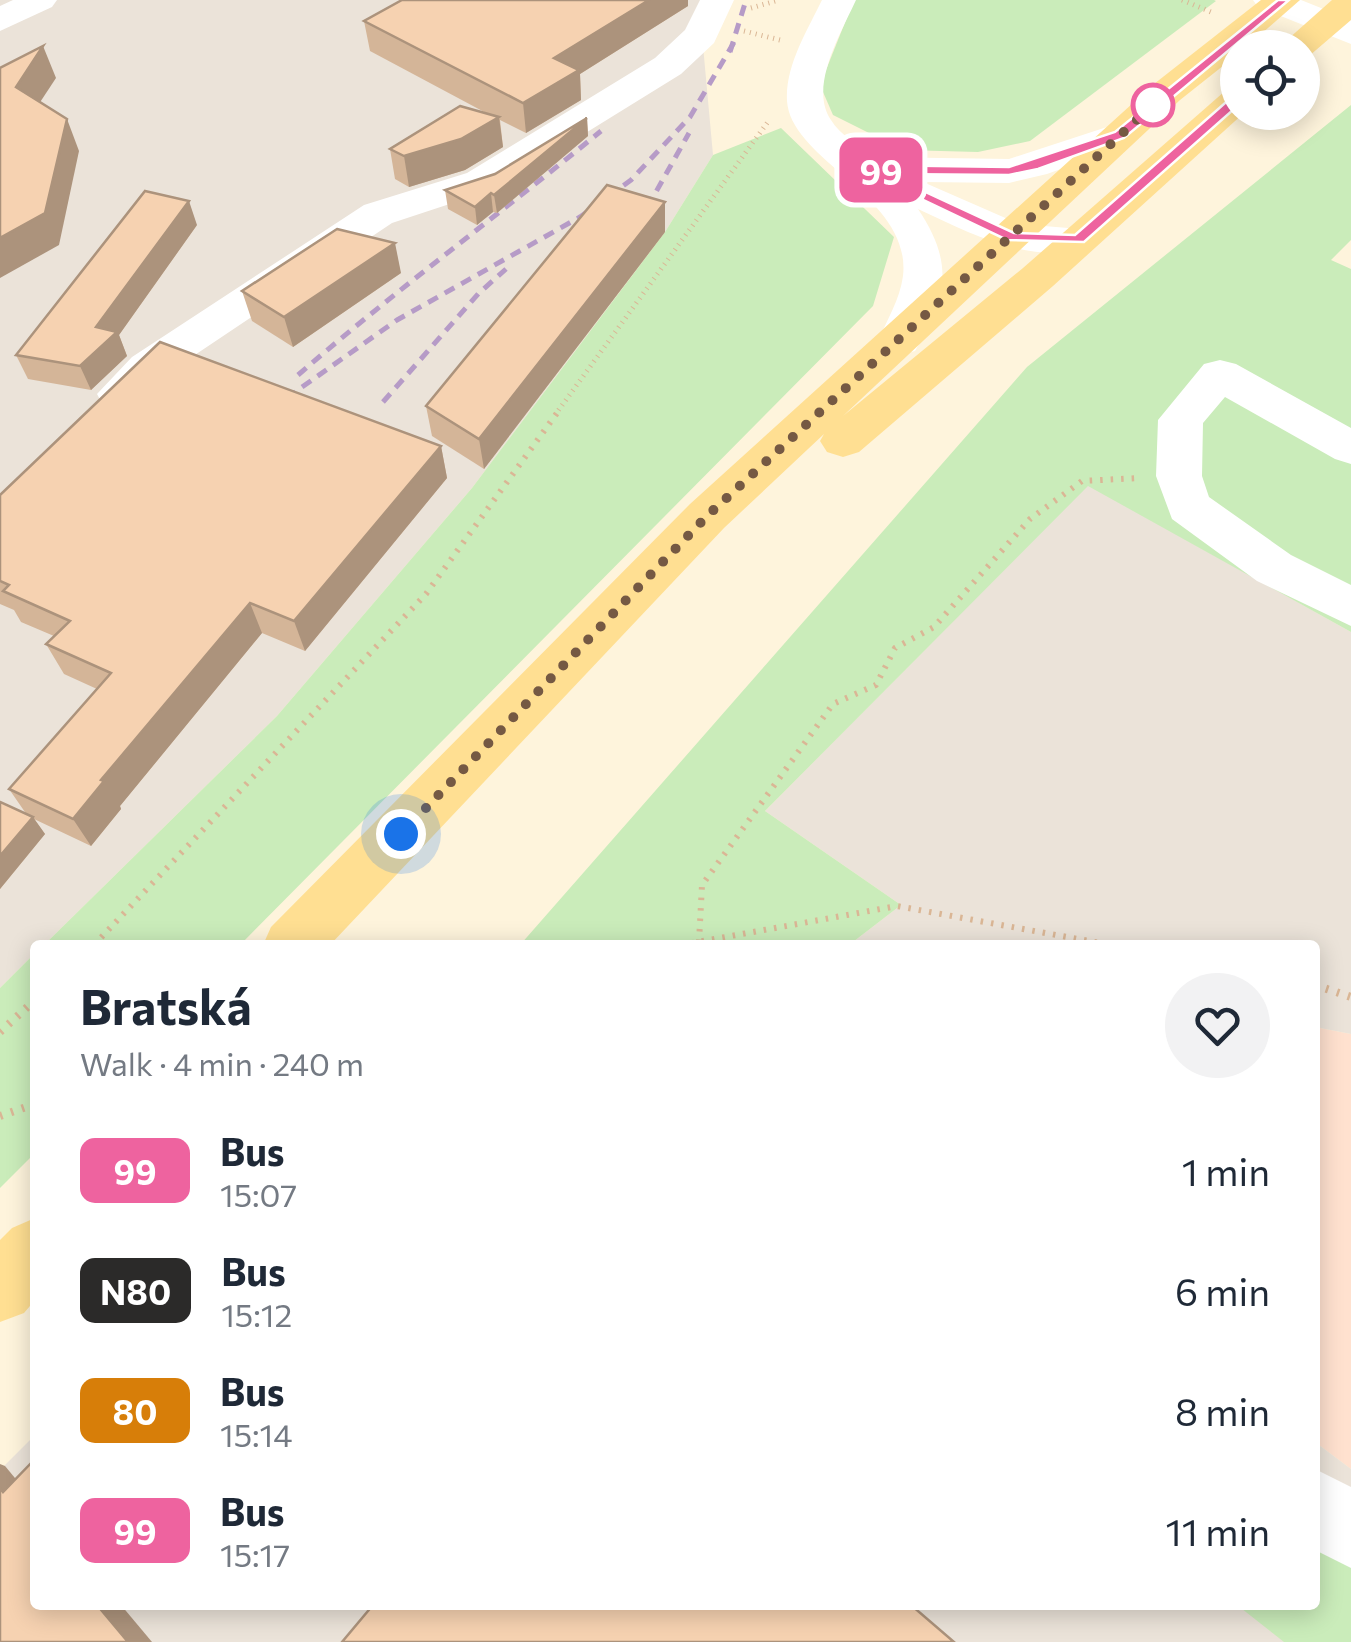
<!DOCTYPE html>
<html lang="en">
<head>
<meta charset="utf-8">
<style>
  :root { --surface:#fff; --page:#f2f2f3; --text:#1f2937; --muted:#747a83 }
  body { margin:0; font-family:Commissioner,sans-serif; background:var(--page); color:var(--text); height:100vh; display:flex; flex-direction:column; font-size:38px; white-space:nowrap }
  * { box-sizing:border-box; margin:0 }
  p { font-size:32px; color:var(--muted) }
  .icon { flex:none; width:55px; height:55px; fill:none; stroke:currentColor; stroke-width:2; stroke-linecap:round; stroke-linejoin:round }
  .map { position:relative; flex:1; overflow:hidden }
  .side { position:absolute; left:30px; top:940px; width:1290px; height:670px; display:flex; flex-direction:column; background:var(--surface); border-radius:10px; box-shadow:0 5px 25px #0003 }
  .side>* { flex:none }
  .badge { padding:0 20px; border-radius:15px; font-size:35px; line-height:65px }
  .buttons { position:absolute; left:1220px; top:30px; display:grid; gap:20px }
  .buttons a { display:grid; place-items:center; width:100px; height:100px; border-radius:50%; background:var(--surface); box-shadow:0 5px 25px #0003; font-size:50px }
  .you { position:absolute; width:50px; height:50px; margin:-25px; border:8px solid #fff; border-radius:50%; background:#1a73e8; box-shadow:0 0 0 15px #1a73e833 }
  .map>.badge { position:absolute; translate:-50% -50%; box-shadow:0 0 0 5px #fff }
  .round { display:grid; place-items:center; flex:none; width:105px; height:105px; border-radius:52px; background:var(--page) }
  .head { display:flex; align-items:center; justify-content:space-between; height:170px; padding:0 50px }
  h1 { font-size:48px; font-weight:700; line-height:75px }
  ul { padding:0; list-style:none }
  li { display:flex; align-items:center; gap:30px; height:120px; padding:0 50px }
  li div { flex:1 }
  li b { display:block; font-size:38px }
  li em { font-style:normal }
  li .badge { min-width:110px; font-weight:700; text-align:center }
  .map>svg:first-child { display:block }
  .commercial { fill:#ffe1cf }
  .industrial { fill:#ebe3d9 }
  .green { fill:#caecba }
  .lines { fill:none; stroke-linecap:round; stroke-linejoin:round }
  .path-far2 { stroke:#dab695; stroke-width:5; stroke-dasharray:1 5; stroke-linecap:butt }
  .path-far1 { stroke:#dab695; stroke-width:6; stroke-dasharray:2.5 8; stroke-linecap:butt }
  .path { stroke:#dab695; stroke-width:8; stroke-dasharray:2.5 9; stroke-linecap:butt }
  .minor { fill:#fff; fill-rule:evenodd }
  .major { fill:#ffdf92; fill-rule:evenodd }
  .rail { stroke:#b69bc7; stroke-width:5; stroke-dasharray:11 8; stroke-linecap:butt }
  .wall { fill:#d4b598 }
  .shaded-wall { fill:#ac937c }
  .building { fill:#f6d2b1; stroke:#ac937c; stroke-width:2.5 }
  .line { fill:#ee639f; stroke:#fff; stroke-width:2.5 }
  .walk { stroke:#755943; stroke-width:10; stroke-dasharray:0 18 }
  .stop-dot { fill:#fff; stroke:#ee639f; stroke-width:5 }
</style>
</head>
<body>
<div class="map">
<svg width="1351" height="1642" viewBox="0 0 1351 1642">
  <rect width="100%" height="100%" fill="#fef4dc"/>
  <path class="commercial" d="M 1315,1027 L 1351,1034 L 1351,1469 L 1315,1442 Z"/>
  <g class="industrial">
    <path d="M 0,0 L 703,0 L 700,13 L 713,155 L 665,232 L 472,488 L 277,716 L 44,945 L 35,945 L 35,953 L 0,988 Z"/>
    <path d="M 1088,485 L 1351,632 L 1351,1034 L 1315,1027 L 1315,945 L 849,945 L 901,905 L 765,811 Z"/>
    <path d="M 35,1435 L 35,1605 L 1315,1605 L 1315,1442 L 1351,1469 L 1351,1642 L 0,1642 L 0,1470 Z"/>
  </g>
  <g class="green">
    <path d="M 854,0 L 1214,0 L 1216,1 L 1030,141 L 978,152 L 903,150 L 833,115 L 820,85 Z"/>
    <path d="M 1351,105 L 1351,240 L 1331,260 L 1351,269 L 1351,632 L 1088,486 L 765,811 L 901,905 L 849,945 L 520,945 L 1027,367 Z"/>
    <path d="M 781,128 L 894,237 L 873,306 L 240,945 L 44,945 L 277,716 L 472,488 L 665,232 L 713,155 Z"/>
    <path d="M 35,953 L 35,1153 L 0,1188 L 0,988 Z"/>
    <path d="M 1315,1522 L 1351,1550 L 1351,1642 L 1284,1642 L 1237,1605 L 1315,1605 Z"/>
  </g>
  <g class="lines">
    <g class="path-far2">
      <path d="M 1182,0 L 1211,12"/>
      <path d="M 751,8 L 779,0"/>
      <path d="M 744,31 L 780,40"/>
      <path d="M 555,415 L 770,119"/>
    </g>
    <g class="path-far1">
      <path d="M 699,942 L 702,885 L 833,704 L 876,685 L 895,648 L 934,627 L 1030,519 L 1082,481 L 1139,478"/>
      <path d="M 94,945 L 426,594 L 557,413"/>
      <path d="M 681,945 L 897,906 L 1111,945"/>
    </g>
    <g class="path">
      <path d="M 1315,985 L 1351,997"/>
      <path d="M 0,1032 L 35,1000"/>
      <path d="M 0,1116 L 35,1104"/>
    </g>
    <g class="minor">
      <path d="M 13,0 L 57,0 L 52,7 L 0,31 L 0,6 Z"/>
      <path d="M 700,0 L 734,0 L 714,43 L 681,74 L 495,189 L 392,223 L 162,377 C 143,396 132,413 103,405 L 97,394 L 132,357 L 364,205 L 467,173 L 655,58 L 685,30 Z"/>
      <path d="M 822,0 L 856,0 C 842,31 808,87 831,120 C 840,135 859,145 872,157 L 1009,159 L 1107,127 L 1120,124 L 1133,127 L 1139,135 L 1133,143 L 1047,174 L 1009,183 L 923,182 L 1019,224 L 1093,230 L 1099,239 L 1093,248 C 1030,265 974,235 918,209 C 954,262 948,298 915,351 L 900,355 L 885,351 L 878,341 C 887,320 900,299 903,276 C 912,197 791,161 787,101 C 785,66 807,31 822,0 Z"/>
      <path d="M 1253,0 L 1301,0 L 1351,20 L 1351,44 L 1258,7 Z"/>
      <path d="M 1220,360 L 1236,364 L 1351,428 L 1351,464 L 1335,459 L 1225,397 L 1203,423 L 1202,476 L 1209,497 L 1291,555 L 1351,585 L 1351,626 L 1257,581 L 1172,519 L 1156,476 L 1158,420 L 1204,364 Z"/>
      <path d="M 1315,1469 L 1351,1487 L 1351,1568 L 1315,1550 Z"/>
    </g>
    <g class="major">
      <path d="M 1261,0 L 1300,0 L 1245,48 L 1238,48 L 1238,54 L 1180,100 L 843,416 L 1023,268 L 1225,91 L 1238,88 L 1238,112 L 1245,112 L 1053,286 L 859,452 L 843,457 L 827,452 L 820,441 L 824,434 L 724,528 L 330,945 L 263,945 L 271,927 L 690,504 L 1154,84 Z"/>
      <path d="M 1332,0 L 1351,0 L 1351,20 L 1309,56 L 1302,57 L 1302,48 L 1278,48 Z"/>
      <path d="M 35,1218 L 35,1300 L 24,1313 L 0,1322 L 0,1240 L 12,1228 Z"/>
    </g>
    <g class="rail">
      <path d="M 730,52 L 746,0"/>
      <path d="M 638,224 L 689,133"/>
      <path d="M 298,375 C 396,290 501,213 601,131"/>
      <path d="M 383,402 L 479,293 L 506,269"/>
      <path d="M 271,409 L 397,320 L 580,217 L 631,180 L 690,117 L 736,39"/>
    </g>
  </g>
  <g class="wall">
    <path d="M 688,6 L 580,74 L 581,100 L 526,133 L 500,120 L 503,147 L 465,170 L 409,187 L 395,179 L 390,149 L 488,114 L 370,51 L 364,21 Z"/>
    <path d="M 587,118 L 588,136 L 497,213 L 493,212 L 477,225 L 448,209 L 445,190 L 495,174 Z"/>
    <path d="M 197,225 L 119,335 L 127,356 L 91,390 L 28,379 L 16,355 Z"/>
    <path d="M 665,232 L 484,469 L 432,436 L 426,406 Z"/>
    <path d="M 401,273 L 293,347 L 252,321 L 242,291 Z"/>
    <path d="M 441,446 L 447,478 L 305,651 L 262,633 L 120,806 L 121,809 L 91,846 L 34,819 L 45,834 L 0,889 L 0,802 L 27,815 L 9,789 L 97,689 L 64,674 L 46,644 L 54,636 L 21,622 L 14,610 L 0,604 L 0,495 Z"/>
  </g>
  <g class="shaded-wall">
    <path d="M 649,0 L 688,0 L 688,6 L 580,74 L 581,100 L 526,133 L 523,103 L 554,58 Z"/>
    <path d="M 43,46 L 56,78 L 29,119 L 16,87 Z"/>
    <path d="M 499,117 L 503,147 L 465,170 L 409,187 L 404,156 Z"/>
    <path d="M 587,118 L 588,136 L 497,213 L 494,195 Z"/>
    <path d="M 67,119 L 79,151 L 59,245 L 0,278 L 0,238 Z"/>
    <path d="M 491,193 L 493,212 L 477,225 L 475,207 Z"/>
    <path d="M 189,201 L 197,225 L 119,335 L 127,356 L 91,390 L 80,366 L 96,327 Z"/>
    <path d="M 665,202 L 665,232 L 484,469 L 479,439 Z"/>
    <path d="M 395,243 L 401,273 L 293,347 L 284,317 Z"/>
    <path d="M 441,446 L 447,478 L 305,651 L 294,621 Z"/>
    <path d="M 250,603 L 262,633 L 120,806 L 121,809 L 91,846 L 73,819 L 101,780 Z"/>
    <path d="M 33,817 L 45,834 L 0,889 L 0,856 Z"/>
    <path d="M 0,1464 L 5,1466 L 34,1501 L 3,1492 L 0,1488 Z"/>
    <path d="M 97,1605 L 121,1605 L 152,1642 L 128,1642 Z"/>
  </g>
  <g class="building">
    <path d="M 402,0 L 649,0 L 554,58 L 579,70 L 523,103 L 364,21 Z"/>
    <path d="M 43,46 L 16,87 L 67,119 L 45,213 L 0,238 L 0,68 Z"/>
    <path d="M 460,106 L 499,117 L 461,139 L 404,156 L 390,149 Z"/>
    <path d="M 587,118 L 494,195 L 491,193 L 475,207 L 445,190 L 495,174 Z"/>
    <path d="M 607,185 L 665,202 L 479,439 L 426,406 Z"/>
    <path d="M 145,191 L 189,201 L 96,327 L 117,332 L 80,366 L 16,355 Z"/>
    <path d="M 337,229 L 395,243 L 284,317 L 242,291 Z"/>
    <path d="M 160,342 L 441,446 L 294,621 L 250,603 L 101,780 L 104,781 L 73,819 L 9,789 L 111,673 L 46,644 L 70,621 L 3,591 L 9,585 L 0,581 L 0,495 Z"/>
    <path d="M 0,802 L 33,817 L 0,856 Z"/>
    <path d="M 35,1459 L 35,1605 L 97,1605 L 128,1642 L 0,1642 L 0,1488 L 3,1492 Z"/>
    <path d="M 373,1605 L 911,1605 L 954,1642 L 342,1642 Z"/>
  </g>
  <path class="line" d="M 1278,0 L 1289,0 L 1124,138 L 1038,169 L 1009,175 L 887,174 L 1014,233 L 1075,235 L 1233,96 L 1242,96 L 1242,102 L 1084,242 L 1007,240 L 858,169 L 864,165 L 1009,167 L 1115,132 Z"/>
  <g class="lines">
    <path class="walk" d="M 401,834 L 707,516 L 1153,105"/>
  </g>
  <circle class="stop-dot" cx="1153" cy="105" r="20"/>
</svg>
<div class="buttons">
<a><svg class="icon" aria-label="locate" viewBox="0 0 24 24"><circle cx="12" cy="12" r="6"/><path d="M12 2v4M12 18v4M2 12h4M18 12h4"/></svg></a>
</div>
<div class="you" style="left:401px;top:834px"></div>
<b class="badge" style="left:881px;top:170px;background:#ee639f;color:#fff">99</b>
<section class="side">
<div class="head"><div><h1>Bratská</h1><p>Walk · 4 min · 240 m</p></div><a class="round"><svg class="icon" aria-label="heart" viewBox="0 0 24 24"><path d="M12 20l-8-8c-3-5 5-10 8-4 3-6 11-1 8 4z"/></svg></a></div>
<ul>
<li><span class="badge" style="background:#ee639f;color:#fff">99</span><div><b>Bus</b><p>15:07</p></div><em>1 min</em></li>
<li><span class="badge" style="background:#2b2a29;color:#fff">N80</span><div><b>Bus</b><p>15:12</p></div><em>6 min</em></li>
<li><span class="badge" style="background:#d77e09;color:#fff">80</span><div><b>Bus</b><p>15:14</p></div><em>8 min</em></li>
<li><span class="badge" style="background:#ee639f;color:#fff">99</span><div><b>Bus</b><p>15:17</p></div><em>11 min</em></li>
</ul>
</section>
</div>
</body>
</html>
